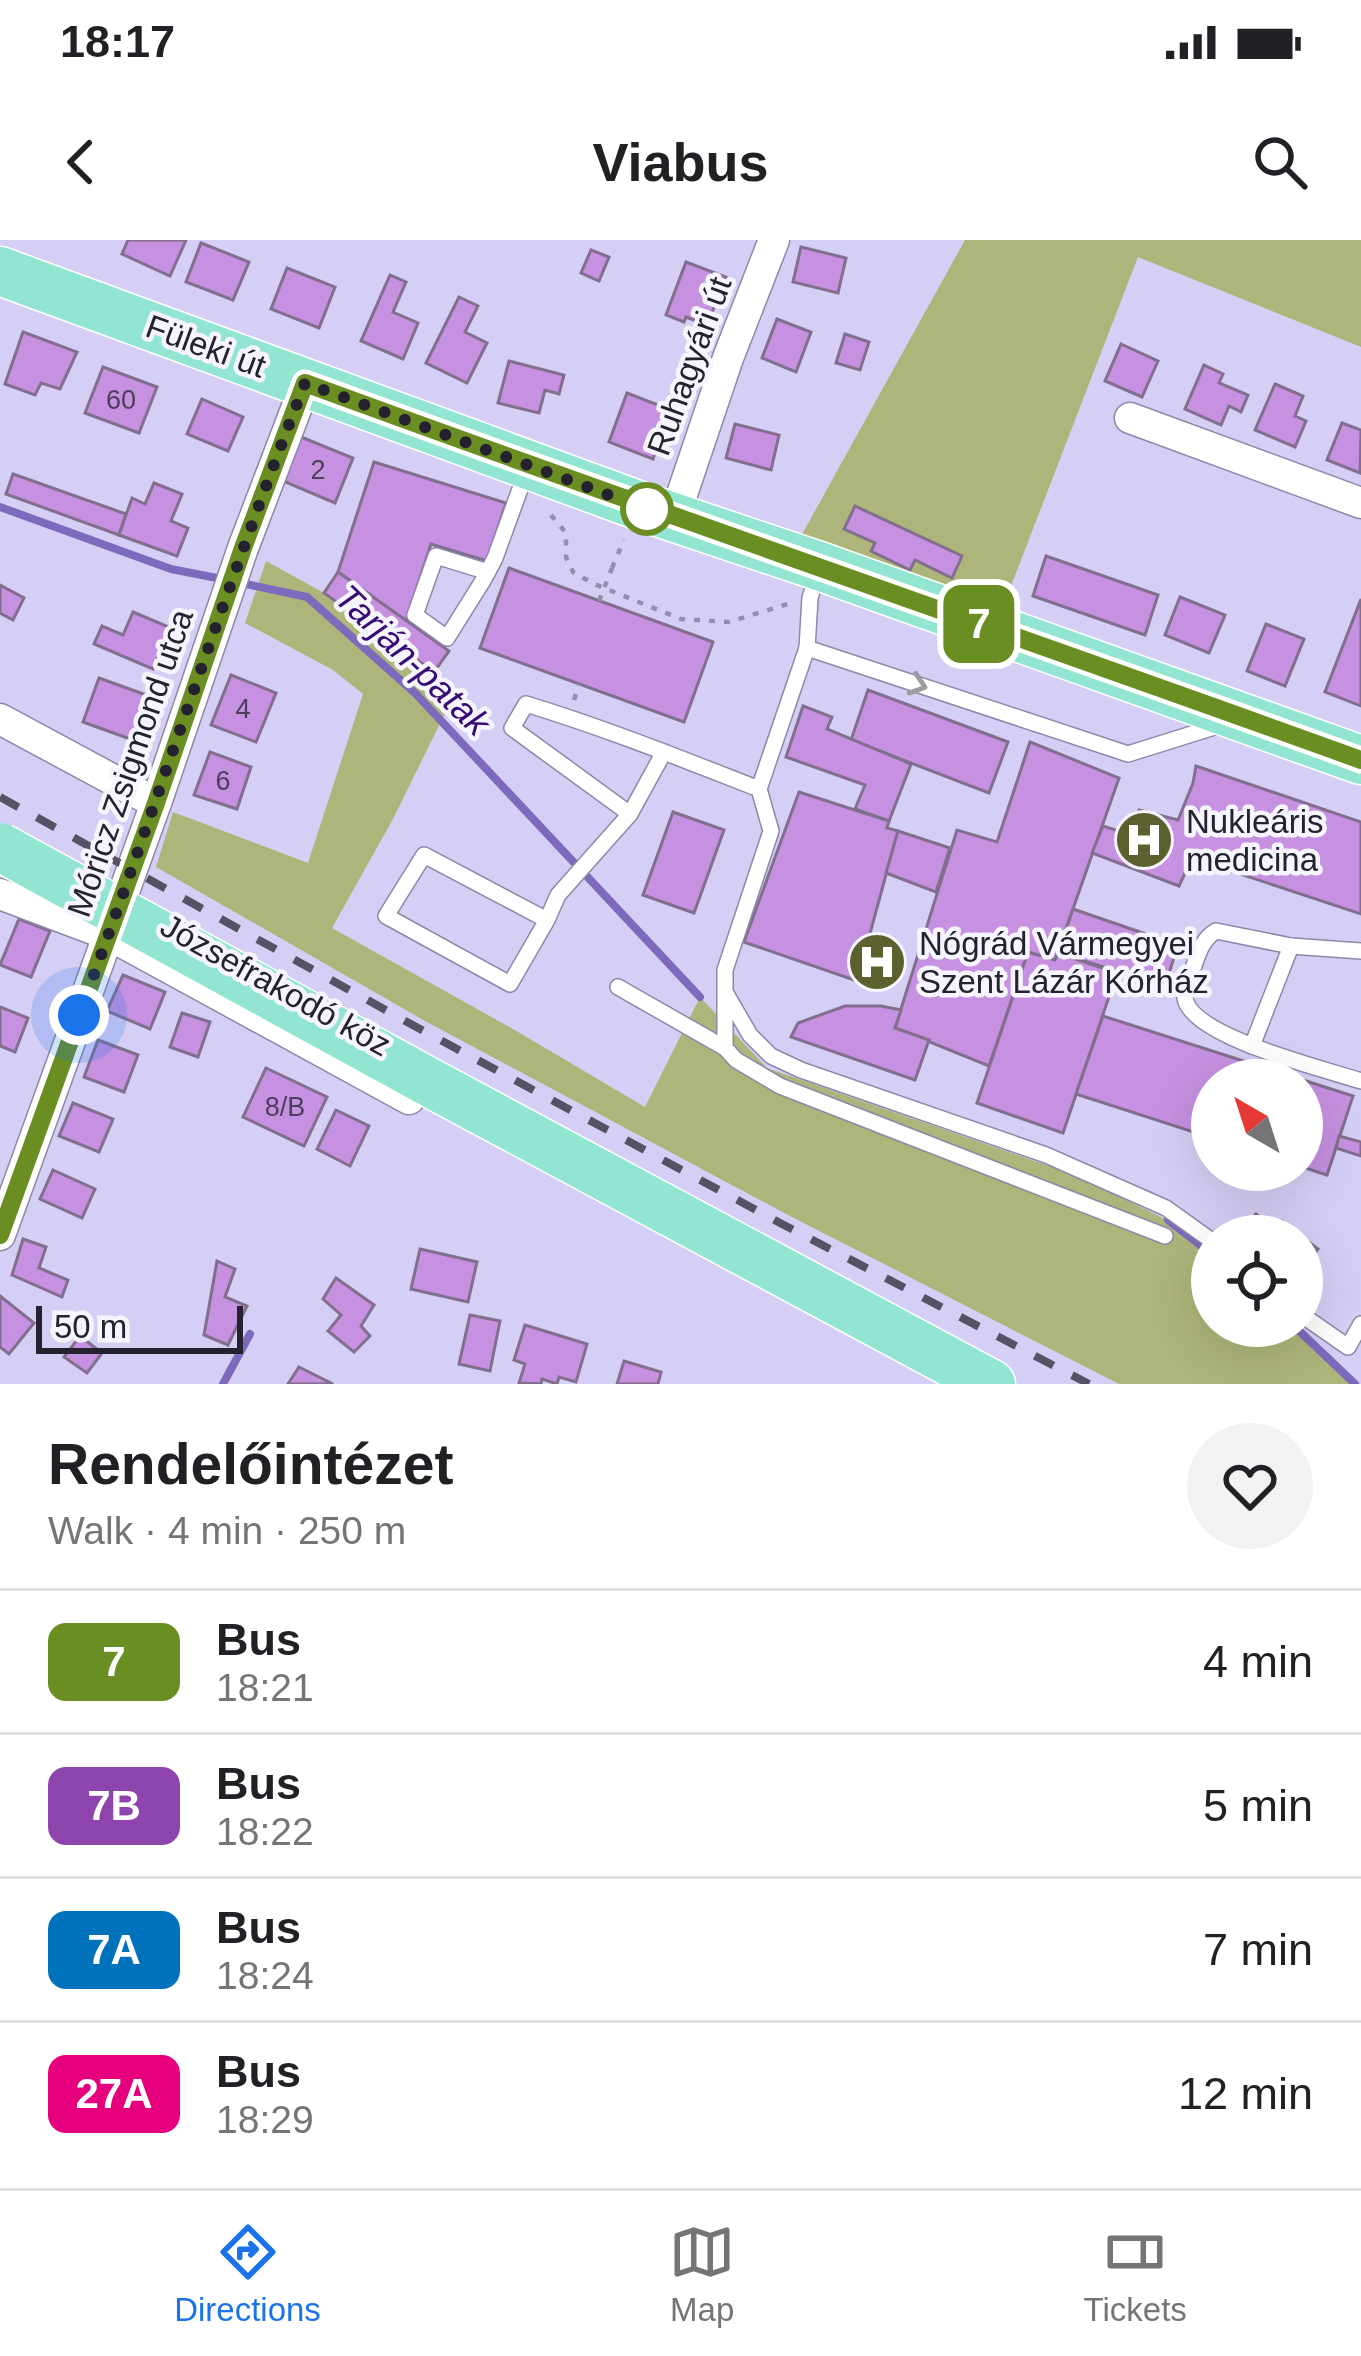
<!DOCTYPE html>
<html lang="en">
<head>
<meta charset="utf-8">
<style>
  :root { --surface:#fff; --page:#f2f2f2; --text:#202124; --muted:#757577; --line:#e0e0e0; --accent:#1a73e8 }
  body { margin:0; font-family:Arial,sans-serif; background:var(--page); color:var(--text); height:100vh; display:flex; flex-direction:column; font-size:45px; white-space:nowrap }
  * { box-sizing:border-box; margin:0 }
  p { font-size:39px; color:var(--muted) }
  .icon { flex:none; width:66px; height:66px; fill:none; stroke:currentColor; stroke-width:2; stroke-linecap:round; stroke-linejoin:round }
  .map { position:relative; height:1144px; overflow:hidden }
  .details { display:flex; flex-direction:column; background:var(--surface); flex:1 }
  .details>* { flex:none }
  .badge { padding:0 24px; border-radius:18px; font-size:42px; line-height:78px }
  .needle { width:78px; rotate:321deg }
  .tools { position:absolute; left:1191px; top:819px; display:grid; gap:24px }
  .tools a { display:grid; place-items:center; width:132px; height:132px; border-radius:50%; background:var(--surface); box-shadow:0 12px 48px #0002; font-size:60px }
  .scale { position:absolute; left:36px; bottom:30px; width:207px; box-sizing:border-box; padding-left:12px; border:6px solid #24222f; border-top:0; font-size:33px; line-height:42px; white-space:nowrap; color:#24222f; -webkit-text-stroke:9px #f6f4fc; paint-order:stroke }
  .you { position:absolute; width:60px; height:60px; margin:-30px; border:9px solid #fff; border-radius:50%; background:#1a73e8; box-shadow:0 0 0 18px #1a73e833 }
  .map>.badge { position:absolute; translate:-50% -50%; box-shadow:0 0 0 6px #fff }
  .round { display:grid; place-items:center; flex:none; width:126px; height:126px; border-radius:63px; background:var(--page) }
  .head { display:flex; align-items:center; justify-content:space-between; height:204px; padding:0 48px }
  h1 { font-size:57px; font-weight:800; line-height:90px }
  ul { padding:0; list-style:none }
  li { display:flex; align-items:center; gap:36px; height:144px; padding:0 48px; border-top:3px solid var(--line) }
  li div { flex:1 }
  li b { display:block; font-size:45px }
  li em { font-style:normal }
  li .badge { min-width:132px; font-weight:700; text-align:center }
  .status { display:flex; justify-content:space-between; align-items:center; height:84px; padding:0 60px; background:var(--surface); direction:ltr }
  .status svg { height:33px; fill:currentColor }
  header { display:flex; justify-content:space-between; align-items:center; height:156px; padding:0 48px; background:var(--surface); font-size:54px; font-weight:800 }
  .menu { display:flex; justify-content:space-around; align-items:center; height:168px; border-top:3px solid var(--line); background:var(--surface); font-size:33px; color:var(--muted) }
  .menu a { display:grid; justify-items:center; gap:6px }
  .menu .selected { color:var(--accent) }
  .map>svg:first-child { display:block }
  .green { fill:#aeb57a }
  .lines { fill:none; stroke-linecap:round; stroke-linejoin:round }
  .stream { stroke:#7e6abd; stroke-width:8 }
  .building { fill:#c691e1; stroke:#826e8d; stroke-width:3 }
  .lane-casing { stroke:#8d87aa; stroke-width:18 }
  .street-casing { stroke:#8d87aa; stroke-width:33 }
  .primary-casing { stroke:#fff; stroke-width:51 }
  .path { stroke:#938eab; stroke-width:4.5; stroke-dasharray:6 9; stroke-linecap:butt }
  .lane { stroke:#fff; stroke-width:15 }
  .street { stroke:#fff; stroke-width:30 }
  .primary { stroke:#92e5d1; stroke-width:48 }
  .rail { stroke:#565266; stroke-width:8; stroke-dasharray:21 21; stroke-linecap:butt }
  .primary-bridge-casing { stroke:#fff; stroke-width:51; stroke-linecap:butt }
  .path-bridge { stroke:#938eab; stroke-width:4.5; stroke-dasharray:6 9; stroke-linecap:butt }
  .primary-bridge { stroke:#92e5d1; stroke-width:48 }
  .oneway { stroke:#9c9ca1 }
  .line-casing { stroke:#fff; stroke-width:27 }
  .line { stroke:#6b8e23; stroke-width:18 }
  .walk { stroke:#24222f; stroke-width:12; stroke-dasharray:0 21.6 }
  .stop-dot { fill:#fff; stroke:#6b8e23; stroke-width:6 }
  .labels { text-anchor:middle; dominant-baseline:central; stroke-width:9; stroke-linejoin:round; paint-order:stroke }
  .number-label { font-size:27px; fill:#4c3e5c }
  .street-label { font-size:33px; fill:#24222f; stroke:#f6f4fc }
  .poi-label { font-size:33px; fill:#24222f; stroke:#f6f4fc; text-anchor:start }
  .water-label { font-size:36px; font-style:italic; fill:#370b74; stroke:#f6f4fc }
</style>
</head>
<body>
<div class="status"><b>18:17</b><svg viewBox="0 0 49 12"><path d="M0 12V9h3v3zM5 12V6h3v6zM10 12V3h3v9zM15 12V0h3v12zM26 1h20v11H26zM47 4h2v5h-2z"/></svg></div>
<header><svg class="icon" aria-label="back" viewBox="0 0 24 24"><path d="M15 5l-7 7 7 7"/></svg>Viabus<svg class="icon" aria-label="search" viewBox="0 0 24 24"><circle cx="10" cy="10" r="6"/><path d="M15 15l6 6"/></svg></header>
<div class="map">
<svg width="1361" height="1144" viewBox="0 0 1361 1144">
  <rect width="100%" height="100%" fill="#d6cff5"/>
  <g class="green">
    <path d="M 965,0 L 1361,0 L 1361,107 L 1138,17 L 994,390 L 790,316 Z"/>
    <path d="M 266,321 L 324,353 L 457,449 L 393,579 L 332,688 L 513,789 L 645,867 L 700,757 L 767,828 L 1078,936 L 1173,983 L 1212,1014 L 1212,1086 L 1294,1086 L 1355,1144 L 1119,1144 L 788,975 L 425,781 L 156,627 L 173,572 L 308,623 L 363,454 L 333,430 L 245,383 Z"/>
  </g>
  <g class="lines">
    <g class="stream">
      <path d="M 0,267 L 171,329 L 227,340"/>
      <path d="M 241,343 L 307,357 L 415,453 L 700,757"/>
      <path d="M 1168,980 L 1212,1014"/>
      <path d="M 1294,1086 L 1355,1144"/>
      <path d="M 223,1144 L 250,1094"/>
    </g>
  </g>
  <g class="building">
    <path d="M 128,0 L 186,0 L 170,36 L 122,14 Z"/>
    <path d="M 201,3 L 249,22 L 233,60 L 186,42 Z"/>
    <path d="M 801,7 L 846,18 L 838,53 L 793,42 Z"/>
    <path d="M 591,10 L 609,17 L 599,41 L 581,33 Z"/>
    <path d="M 686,22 L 726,37 L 707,85 L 686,77 L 684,82 L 666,75 Z"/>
    <path d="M 287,28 L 335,47 L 319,88 L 271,69 Z"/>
    <path d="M 390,35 L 406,42 L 393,72 L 418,83 L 403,119 L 361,101 Z"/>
    <path d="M 459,57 L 478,66 L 465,92 L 487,103 L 467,143 L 426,123 Z"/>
    <path d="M 777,79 L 811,92 L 796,132 L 762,118 Z"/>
    <path d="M 23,92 L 77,112 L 60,149 L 41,143 L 35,155 L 5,144 Z"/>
    <path d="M 845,94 L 869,102 L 860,130 L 836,123 Z"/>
    <path d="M 1121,104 L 1158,121 L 1142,157 L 1105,141 Z"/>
    <path d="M 509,121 L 564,135 L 559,154 L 545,150 L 539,173 L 498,163 Z"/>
    <path d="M 1204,125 L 1223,134 L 1219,143 L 1248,155 L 1241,172 L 1229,166 L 1221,185 L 1185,169 Z"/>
    <path d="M 103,127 L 157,147 L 139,193 L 85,173 Z"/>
    <path d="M 1275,144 L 1303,156 L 1295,176 L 1306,181 L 1295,207 L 1255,190 Z"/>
    <path d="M 627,153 L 671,170 L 653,219 L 609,202 Z"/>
    <path d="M 202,159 L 243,177 L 228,211 L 187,194 Z"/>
    <path d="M 1342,183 L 1361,190 L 1360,233 L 1327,220 Z"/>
    <path d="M 735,184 L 779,195 L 771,230 L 726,218 Z"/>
    <path d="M 301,197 L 353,218 L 335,263 L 283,241 Z"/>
    <path d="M 374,222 L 506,263 L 487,321 L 431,304 L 406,381 L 338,332 Z"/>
    <path d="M 13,234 L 126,274 L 119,295 L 6,254 Z"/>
    <path d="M 154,243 L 182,254 L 171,281 L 188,288 L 177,316 L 119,295 L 132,258 L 145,264 Z"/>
    <path d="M 855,266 L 962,316 L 952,338 L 915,320 L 910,330 L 871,311 L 875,303 L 844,289 Z"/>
    <path d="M 1046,316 L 1158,355 L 1145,395 L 1033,356 Z"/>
    <path d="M 509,328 L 713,402 L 684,482 L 480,408 Z"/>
    <path d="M 338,332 L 449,411 L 434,432 L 324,353 Z"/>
    <path d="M 0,345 L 24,358 L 13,380 L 0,373 Z"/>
    <path d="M 1180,357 L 1225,375 L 1209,413 L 1165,395 Z"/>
    <path d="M 1361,359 L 1361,466 L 1325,452 Z"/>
    <path d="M 133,372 L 171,388 L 153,429 L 94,404 L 102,386 L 123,395 Z"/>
    <path d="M 1266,384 L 1304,399 L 1285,446 L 1247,431 Z"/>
    <path d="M 231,435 L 276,453 L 256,502 L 211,485 Z"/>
    <path d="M 99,438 L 149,456 L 133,500 L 83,482 Z"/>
    <path d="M 868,450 L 1008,502 L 989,553 L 851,500 Z"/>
    <path d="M 803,466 L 832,477 L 827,489 L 911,524 L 889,581 L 855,569 L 865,545 L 786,517 Z"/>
    <path d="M 1030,502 L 1119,538 L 1055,720 L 1028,712 L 989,826 L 895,788 L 957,590 L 997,602 Z"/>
    <path d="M 210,512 L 251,527 L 237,569 L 194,555 Z"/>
    <path d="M 1196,526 L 1361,582 L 1361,674 L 1192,618 L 1179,646 L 1092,613 L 1103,586 L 1128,594 L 1139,570 L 1178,580 L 1193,543 Z"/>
    <path d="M 799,552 L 889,581 L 887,588 L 898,591 L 857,741 L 744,702 Z"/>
    <path d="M 673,572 L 724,590 L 694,673 L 643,655 Z"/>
    <path d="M 898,591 L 950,608 L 936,652 L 886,633 Z"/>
    <path d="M 1073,669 L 1178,705 L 1165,746 L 1058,713 Z"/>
    <path d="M 19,679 L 50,691 L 31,737 L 0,725 Z"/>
    <path d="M 1028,712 L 1055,720 L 1058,713 L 1117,733 L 1063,893 L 977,863 Z"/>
    <path d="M 123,735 L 165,752 L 150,789 L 107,771 Z"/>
    <path d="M 845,766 L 881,766 L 901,770 L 895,788 L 929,800 L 915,840 L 791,797 L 798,783 Z"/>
    <path d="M 0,767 L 28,778 L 15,812 L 0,806 Z"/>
    <path d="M 182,773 L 210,782 L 198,817 L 170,807 Z"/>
    <path d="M 1103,776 L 1353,856 L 1327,935 L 1302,927 L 1302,840 L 1212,840 L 1212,898 L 1076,854 Z"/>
    <path d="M 98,800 L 138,815 L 124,852 L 84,837 Z"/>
    <path d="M 266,828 L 327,857 L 304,906 L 243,877 Z"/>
    <path d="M 73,863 L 113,879 L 99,912 L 59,896 Z"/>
    <path d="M 336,870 L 369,886 L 350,926 L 317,909 Z"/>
    <path d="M 1339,896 L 1361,902 L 1361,916 L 1336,908 Z"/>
    <path d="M 53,930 L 95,949 L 82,978 L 40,959 Z"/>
    <path d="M 1256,974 L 1275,989 L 1282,981 L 1301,996 L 1244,996 L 1241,994 Z"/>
    <path d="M 1302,997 L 1318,1009 L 1302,1029 Z"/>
    <path d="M 23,999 L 46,1007 L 39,1028 L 68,1040 L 62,1057 L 12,1035 Z"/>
    <path d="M 420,1009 L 477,1022 L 468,1062 L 411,1049 Z"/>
    <path d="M 217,1021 L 235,1029 L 225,1057 L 247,1066 L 228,1105 L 204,1095 Z"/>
    <path d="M 336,1038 L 374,1065 L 361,1086 L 370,1096 L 354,1112 L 328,1091 L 341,1075 L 323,1059 Z"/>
    <path d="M 0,1056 L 34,1083 L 9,1114 L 0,1107 Z"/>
    <path d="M 470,1075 L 500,1081 L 490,1131 L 459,1124 Z"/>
    <path d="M 525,1085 L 587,1104 L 576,1142 L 559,1137 L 557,1144 L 542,1139 L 541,1144 L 519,1143 L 525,1124 L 514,1120 Z"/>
    <path d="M 80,1096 L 102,1113 L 87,1133 L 64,1117 Z"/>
    <path d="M 624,1121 L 661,1132 L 658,1144 L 617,1144 Z"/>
    <path d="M 299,1127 L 333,1144 L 288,1144 Z"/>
  </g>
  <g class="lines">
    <g class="lane-casing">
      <g id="lane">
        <path d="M 488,332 L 436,316 L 415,375 L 447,398 L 484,339 L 495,318 L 527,230"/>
        <path d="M 807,408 L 1128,514 L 1227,483"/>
        <path d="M 664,512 L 630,574 L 512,488 L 526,464 C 605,488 682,519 759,549 L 807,408 L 810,358 L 817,334"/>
        <path d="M 759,549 L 771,591 L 725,730 L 725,752 L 750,795 L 771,816 L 801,830 L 1046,915 L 1166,968 L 1212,1001"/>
        <path d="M 547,680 L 510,744 L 386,676 L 424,615 L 547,680 L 558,655 L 630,574"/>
        <path d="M 1361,711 L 1291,706 L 1216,691 C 1201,700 1198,715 1192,731 C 1189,739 1184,749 1185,758 C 1191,797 1325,829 1361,841"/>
        <path d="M 618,747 L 725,808"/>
        <path d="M 725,755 L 725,808 L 736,820 L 780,846 L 1165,996"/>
        <path d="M 1252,806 L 1291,706"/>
        <path d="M 1302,1075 L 1348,1107 L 1361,1084"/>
      </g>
    </g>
    <g class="street-casing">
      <g id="street">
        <path d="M 1130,178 L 1361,263"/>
        <path d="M 674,278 L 728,118 L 774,0"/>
        <path d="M 0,479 L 156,563"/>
        <path d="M 0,654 L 109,695 L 409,859"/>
        <path d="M 0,995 L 156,563 L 243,308 L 306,143"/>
      </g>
    </g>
    <g class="primary-casing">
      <g id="primary">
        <path d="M 0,31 L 643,267 L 819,326 L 1361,520"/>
        <path d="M 436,846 L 991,1144"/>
      </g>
    </g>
    <g class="path">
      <path d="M 551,275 L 566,293 L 566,317 L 573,332 L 594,344 L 681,379 L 729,382 L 791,363"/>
      <path d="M 612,328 L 624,300"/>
      <path d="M 574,460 L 579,444"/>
    </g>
    <use href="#lane" class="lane"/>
    <use href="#street" class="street"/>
    <use href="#primary" class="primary"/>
    <path class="rail" d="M 0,557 L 420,789 L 782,984 L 1089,1144"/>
    <g class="primary-bridge-casing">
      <path id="primary-bridge" d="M 0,607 L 436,846"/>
    </g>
    <path class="path-bridge" d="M 599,361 L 612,328"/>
    <use href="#primary-bridge" class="primary-bridge"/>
  </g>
  <defs><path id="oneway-chevron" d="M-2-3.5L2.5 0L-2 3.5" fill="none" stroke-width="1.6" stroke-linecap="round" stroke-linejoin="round" transform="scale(3)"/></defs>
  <use class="oneway" href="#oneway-chevron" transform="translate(918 445) rotate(18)"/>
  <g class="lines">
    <g class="line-casing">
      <path id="line" d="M 0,995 L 156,563 L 243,308 L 305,143 C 656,272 1010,393 1361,520"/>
    </g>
    <use href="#line" class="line"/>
    <path class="walk" d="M 79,775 C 157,566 224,351 305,143 L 647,269"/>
  </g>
  <defs>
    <g id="hospital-disc" transform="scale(3)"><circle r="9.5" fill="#5c602e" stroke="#f6f4fc"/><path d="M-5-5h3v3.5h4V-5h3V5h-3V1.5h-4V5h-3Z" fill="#fff"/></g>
  </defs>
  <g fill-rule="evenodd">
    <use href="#hospital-disc" x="1144" y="600"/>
    <use href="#hospital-disc" x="877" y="722"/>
  </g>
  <circle class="stop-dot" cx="647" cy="269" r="24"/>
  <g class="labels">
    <g class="number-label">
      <text x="121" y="160">60</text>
      <text x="318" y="230">2</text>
      <text x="243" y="469">4</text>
      <text x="223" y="541">6</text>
      <text x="285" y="867">8/B</text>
    </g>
    <g class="street-label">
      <text transform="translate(206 106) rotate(20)">Füleki út</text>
      <text transform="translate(689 126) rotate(-70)">Ruhagyári út</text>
      <text transform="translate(130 523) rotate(-71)">Móricz Zsigmond utca</text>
      <text transform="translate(276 745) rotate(29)">Józsefrakodó köz</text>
    </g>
    <g class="poi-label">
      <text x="1186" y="581">Nukleáris<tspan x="1186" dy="38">medicina</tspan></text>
      <text x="919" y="703">Nógrád Vármegyei<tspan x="919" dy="38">Szent Lázár Kórház</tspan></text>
    </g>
    <g class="water-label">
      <text transform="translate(413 420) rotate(44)">Tarján-patak</text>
    </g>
  </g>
</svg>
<div class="tools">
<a><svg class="needle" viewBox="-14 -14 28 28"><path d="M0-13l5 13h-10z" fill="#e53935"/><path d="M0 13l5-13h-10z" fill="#757577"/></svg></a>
<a><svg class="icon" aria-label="locate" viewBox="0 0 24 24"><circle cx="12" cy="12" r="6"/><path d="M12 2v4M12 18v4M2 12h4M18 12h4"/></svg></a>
</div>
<div class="scale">50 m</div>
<div class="you" style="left:79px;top:775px"></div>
<b class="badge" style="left:979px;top:384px;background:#6b8e23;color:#fff">7</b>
</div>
<section class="details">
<div class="head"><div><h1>Rendelőintézet</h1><p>Walk · 4 min · 250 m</p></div><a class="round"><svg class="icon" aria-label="heart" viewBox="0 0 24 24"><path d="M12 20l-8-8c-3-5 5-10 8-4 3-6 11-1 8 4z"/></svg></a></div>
<ul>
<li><span class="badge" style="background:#6b8e23;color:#fff">7</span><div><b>Bus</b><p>18:21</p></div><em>4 min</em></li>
<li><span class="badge" style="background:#8e44ad;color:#fff">7B</span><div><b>Bus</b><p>18:22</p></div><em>5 min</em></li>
<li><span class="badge" style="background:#0072bc;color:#fff">7A</span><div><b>Bus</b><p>18:24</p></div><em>7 min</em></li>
<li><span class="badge" style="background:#e6007e;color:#fff">27A</span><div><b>Bus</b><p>18:29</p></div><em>12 min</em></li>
</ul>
</section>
<nav class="menu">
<a class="selected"><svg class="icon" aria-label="directions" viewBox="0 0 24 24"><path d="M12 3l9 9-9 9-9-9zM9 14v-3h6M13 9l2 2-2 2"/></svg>Directions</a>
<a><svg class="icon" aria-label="map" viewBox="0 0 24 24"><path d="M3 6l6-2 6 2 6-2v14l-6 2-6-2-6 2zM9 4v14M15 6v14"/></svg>Map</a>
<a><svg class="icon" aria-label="tickets" viewBox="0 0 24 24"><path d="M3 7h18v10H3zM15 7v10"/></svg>Tickets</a>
</nav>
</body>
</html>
